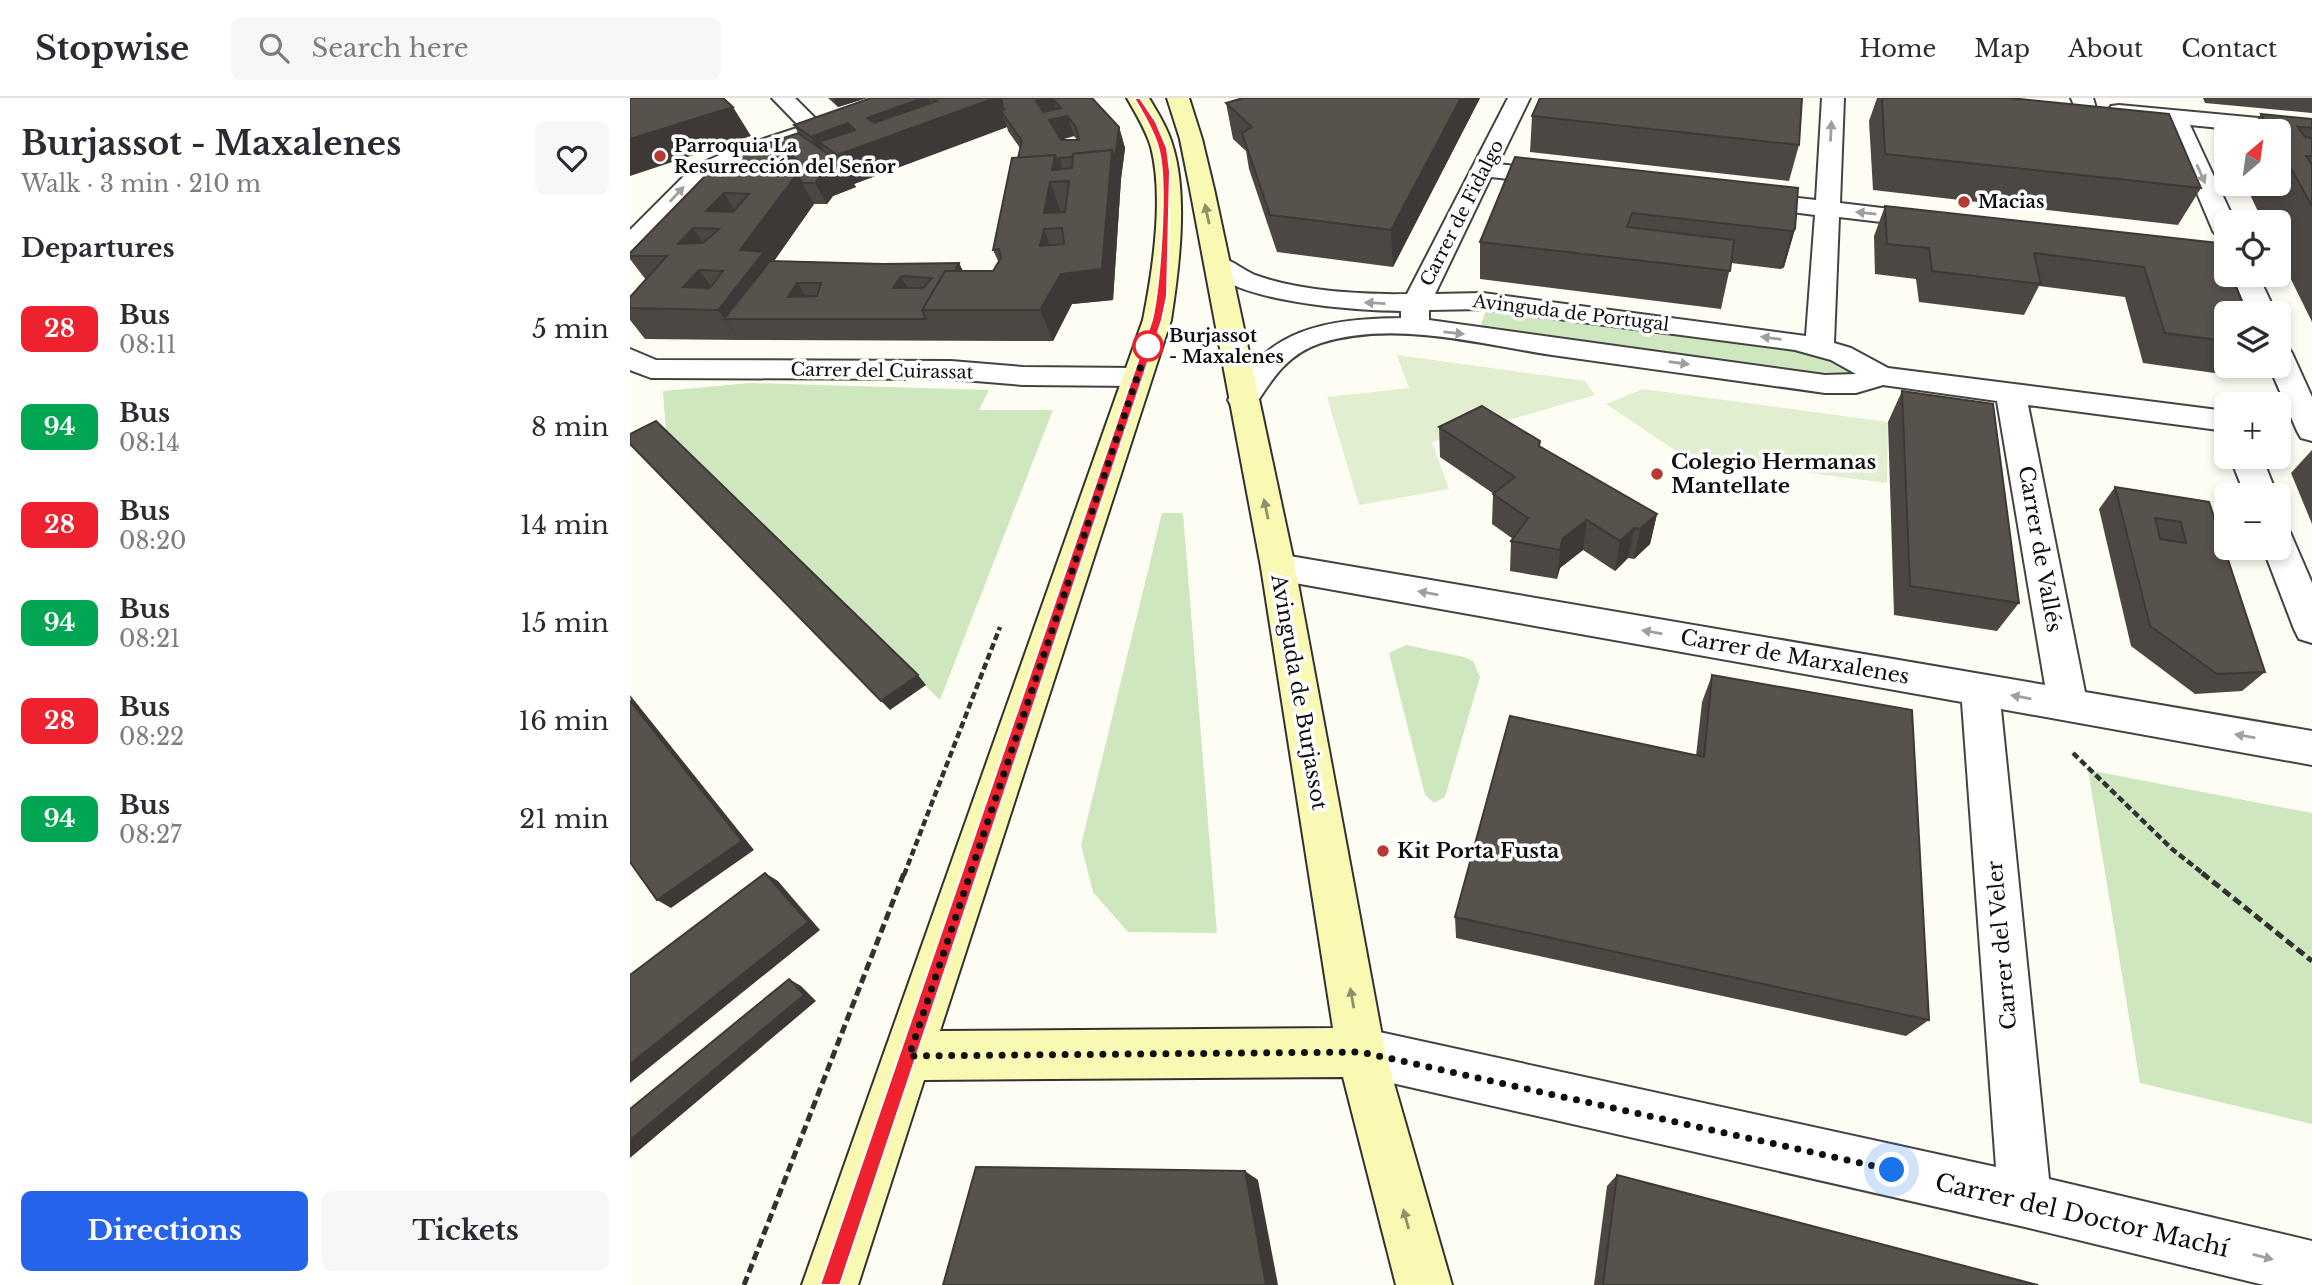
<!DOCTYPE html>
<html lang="en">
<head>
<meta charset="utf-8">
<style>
  :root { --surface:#fff; --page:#f7f7f7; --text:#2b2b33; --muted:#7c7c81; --line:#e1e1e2; --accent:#2563eb }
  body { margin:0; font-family:"Libre Baskerville",serif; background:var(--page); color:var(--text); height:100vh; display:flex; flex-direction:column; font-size:26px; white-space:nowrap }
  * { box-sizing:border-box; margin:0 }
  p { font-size:23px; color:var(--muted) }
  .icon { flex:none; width:38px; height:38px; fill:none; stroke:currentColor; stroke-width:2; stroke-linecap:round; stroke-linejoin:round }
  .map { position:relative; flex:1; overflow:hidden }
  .details { display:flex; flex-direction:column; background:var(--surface); width:630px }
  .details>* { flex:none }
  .badge { padding:0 14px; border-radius:10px; font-size:24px; line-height:46px }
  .needle { width:46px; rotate:29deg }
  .buttons { position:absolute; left:1584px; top:21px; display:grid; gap:14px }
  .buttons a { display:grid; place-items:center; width:77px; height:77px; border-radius:10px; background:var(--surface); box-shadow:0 4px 10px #0003; font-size:35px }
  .you { position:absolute; width:35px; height:35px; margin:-18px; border:5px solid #fff; border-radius:50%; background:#1a73e8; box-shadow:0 0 0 10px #1a73e833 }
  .map>.badge { position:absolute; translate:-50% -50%; box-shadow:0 0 0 4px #fff }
  h2 { padding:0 21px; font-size:26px; line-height:63px }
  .round { display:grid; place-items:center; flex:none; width:74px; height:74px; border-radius:10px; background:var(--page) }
  .headline { display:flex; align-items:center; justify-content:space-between; height:119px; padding:0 21px }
  h1 { font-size:33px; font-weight:800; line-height:52px }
  .primary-button { display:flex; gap:14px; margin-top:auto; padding:14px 21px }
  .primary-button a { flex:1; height:80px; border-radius:10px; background:var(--accent); color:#fff; font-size:28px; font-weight:800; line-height:80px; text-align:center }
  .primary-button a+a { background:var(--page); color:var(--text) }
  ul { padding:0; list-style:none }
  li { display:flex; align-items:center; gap:21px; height:98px; padding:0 21px }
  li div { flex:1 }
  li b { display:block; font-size:26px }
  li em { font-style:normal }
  li .badge { min-width:77px; font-weight:700; text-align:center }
  header { display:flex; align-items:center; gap:42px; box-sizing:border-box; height:98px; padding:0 35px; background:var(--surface); border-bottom:2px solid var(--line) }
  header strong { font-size:33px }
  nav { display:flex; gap:38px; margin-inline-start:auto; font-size:24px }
  .search { width:490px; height:63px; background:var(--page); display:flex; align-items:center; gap:18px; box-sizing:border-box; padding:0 24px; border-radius:10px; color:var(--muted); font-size:26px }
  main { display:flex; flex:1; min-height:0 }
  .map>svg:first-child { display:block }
  .green { fill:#cfe7bf }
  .pitch { fill:#e1efd0 }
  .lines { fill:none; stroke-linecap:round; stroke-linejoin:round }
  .street-casing { stroke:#434343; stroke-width:4 }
  .secondary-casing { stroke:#323232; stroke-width:4 }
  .path-far1 { stroke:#323232; stroke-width:4.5; stroke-dasharray:7 3.5; stroke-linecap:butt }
  .path { stroke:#323232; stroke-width:5; stroke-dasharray:9 4.5; stroke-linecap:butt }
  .street { fill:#fff; fill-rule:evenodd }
  .secondary { fill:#f9f9b4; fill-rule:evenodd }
  .wall { fill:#4c4742; fill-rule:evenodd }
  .shaded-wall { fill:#3e3936 }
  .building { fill:#58524d; stroke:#3e3936; stroke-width:2; fill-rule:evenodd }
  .oneway { fill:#9f9f9f }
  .oneway2 { fill:#90906a }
  .line { fill:#ed222e; stroke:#fff; stroke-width:2 }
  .walk { stroke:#101010; stroke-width:7; stroke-dasharray:0 12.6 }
  .poi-dot { fill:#b73931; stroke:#fff; stroke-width:2.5 }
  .stop-dot { fill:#fff; stroke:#ed222e; stroke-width:3.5 }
  .labels { text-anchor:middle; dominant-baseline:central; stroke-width:7; stroke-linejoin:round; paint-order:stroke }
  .far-poi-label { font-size:18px; font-weight:bold; fill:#101010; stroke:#fff; text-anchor:start }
  .far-street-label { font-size:18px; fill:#101010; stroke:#fff }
  .far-stop-label { font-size:18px; font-weight:bold; fill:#101010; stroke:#fff; text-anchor:start }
  .poi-label { font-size:21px; font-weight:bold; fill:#101010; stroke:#fff; text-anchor:start }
  .street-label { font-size:21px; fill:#101010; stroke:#fff }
  .near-street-label { font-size:24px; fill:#101010; stroke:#fff }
</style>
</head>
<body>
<header>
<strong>Stopwise</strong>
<div class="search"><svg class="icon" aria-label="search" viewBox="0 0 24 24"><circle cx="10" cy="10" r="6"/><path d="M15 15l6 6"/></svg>Search here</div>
<nav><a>Home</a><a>Map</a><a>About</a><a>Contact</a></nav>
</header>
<main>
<section class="details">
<div class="headline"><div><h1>Burjassot - Maxalenes</h1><p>Walk · 3 min · 210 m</p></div><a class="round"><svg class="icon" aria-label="heart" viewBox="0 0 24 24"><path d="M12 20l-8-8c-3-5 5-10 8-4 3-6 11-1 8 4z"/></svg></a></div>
<h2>Departures</h2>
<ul>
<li><span class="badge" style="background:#ed222e;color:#fff">28</span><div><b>Bus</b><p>08:11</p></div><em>5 min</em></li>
<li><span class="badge" style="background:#00a651;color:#fff">94</span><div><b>Bus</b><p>08:14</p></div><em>8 min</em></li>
<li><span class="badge" style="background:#ed222e;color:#fff">28</span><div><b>Bus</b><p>08:20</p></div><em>14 min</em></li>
<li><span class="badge" style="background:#00a651;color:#fff">94</span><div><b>Bus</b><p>08:21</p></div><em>15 min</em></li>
<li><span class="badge" style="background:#ed222e;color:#fff">28</span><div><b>Bus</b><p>08:22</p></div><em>16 min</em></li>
<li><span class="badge" style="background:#00a651;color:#fff">94</span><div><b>Bus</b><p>08:27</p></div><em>21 min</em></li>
</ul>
<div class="primary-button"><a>Directions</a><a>Tickets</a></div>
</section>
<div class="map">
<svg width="1682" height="1187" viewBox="0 0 1682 1187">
  <rect width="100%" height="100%" fill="#fefdf4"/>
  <g class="green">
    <path d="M 857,210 L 1156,249 L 1214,265 L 1226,274 L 1225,277 L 1190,278 L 849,232 Z"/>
    <path d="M 120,285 L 359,292 L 349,312 L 423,312 L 310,602 L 36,334 L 33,293 Z"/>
    <path d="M 532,415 L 553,415 L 587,835 L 498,834 L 463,794 L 451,747 Z"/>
    <path d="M 776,547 L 834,559 L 843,563 L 850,579 L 815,699 L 804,705 L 795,697 L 759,555 Z"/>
    <path d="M 1458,672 L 1682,715 L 1682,1026 L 1510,985 Z"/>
  </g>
  <g class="pitch">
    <path d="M 767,257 L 955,283 L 965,297 L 802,344 L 819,391 L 729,407 L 697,299 L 779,290 Z"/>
    <path d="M 1013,291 L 1258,324 L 1257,385 L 1055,359 L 976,306 Z"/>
  </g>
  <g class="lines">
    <g class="street-casing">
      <g id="street">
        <path d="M 142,0 L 165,0 L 196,31 L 193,36 L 119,61 L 79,79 L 9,151 L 0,154 L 0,132 L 63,69 L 103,51 L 170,29 Z"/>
        <path d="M 878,0 L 900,0 L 868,66 L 930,73 L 938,75 L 942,80 L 938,85 L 930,87 L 861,79 L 805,196 L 853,195 L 1176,238 L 1185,117 L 1115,108 L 1106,106 L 1103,101 L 1106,96 L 1115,94 L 1186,102 L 1192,0 L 1214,0 L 1210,105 L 1302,116 L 1311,118 L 1314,123 L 1311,128 L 1302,130 L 1209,119 L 1204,245 L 1221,250 L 1258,270 L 1596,313 L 1596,333 L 1398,307 L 1455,594 L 1682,633 L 1682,667 L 1371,611 L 1419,1081 L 1682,1143 L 1682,1187 L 1634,1187 L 1395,1129 L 731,978 L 714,971 L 707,954 L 714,937 L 731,930 L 1366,1069 L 1332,604 L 648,482 L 636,478 L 631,469 L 636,460 L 648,456 L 1415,587 L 1367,303 L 1253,287 L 1226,295 L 1195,295 C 1104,282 1013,270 922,257 C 849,246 764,222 691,245 C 657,256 642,281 624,309 L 613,312 L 602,309 L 598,302 C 636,230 696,221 771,220 L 771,213 C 728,213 600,204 575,167 L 579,161 C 599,156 610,172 628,178 C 670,193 733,197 777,196 ZM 853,211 L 1165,252 L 1201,262 L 1226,276 L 1195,277 L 799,222 L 799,212 Z"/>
        <path d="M 1441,0 L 1463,0 L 1466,10 L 1463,15 L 1447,15 Z"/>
        <path d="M 1489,7 L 1682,25 L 1682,39 L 1560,27 L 1605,124 L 1596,124 L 1596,141 L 1587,138 L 1583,133 L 1537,24 L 1481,18 L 1478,13 L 1481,8 Z"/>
        <path d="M 1602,177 L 1628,177 L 1646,215 L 1618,215 Z"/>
        <path d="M 1648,246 L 1658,249 L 1662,255 L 1682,299 L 1682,343 L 1671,340 L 1667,333 L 1639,268 L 1648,268 Z"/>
        <path d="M 0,251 L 26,262 L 321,263 L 393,269 L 507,270 L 517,273 L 522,279 L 517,285 L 507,288 L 393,287 L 321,281 L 21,280 L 0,272 Z"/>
        <path d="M 1600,359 L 1632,359 L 1647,397 L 1615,397 Z"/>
        <path d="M 1648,431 L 1660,434 L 1682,485 L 1682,545 L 1669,541 L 1664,531 L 1633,450 L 1648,450 Z"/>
      </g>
    </g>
    <g class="secondary-casing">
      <path id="secondary" d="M 497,0 L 519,0 C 528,15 538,31 543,49 C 558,98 549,171 541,222 L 310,933 L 703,930 L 631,469 L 560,91 L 550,41 L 537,0 L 559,0 L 572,41 L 584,91 L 665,469 L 755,954 L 822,1187 L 766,1187 L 713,979 L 294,982 L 228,1187 L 172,1187 L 513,222 C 523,172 534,99 521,49 C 516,32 506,16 497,0 Z"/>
    </g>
    <g class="path-far1">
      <path d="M 1443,655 L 1542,751 L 1575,777"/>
      <path d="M 274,777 L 370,529"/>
    </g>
    <g class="path">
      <path d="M 1572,775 L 1682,863"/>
      <path d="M 114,1187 L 274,775"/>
    </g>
    <use href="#street" class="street"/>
    <use href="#secondary" class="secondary"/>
  </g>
  <g class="wall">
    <path d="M 198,0 L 237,0 L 208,9 Z"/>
    <path d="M 241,0 L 462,0 L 489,29 L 495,50 L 491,81 L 483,202 L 442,206 L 423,243 L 110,242 L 15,241 L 0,222 L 0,199 L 16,182 L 0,161 L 0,155 L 90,76 L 168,35 L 164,27 ZM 377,29 L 378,33 L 390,50 L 363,152 L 369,165 L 363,173 L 333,173 L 329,165 L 254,166 L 144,163 L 184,106 L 197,106 L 203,98 L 226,89 L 224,86 ZM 444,38 L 447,42 L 430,42 Z"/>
    <path d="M 850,0 L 763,169 L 647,154 L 619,71 L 616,53 L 603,41 L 596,5 Z"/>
    <path d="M 1247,0 L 1380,0 L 1571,90 L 1548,127 L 1243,92 L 1239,23 Z"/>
    <path d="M 1573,0 L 1682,0 L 1682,15 L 1575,5 Z"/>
    <path d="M 1631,16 L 1682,21 L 1682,224 L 1648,155 L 1648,124 L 1633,124 L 1615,86 L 1648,86 L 1648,33 L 1620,33 Z"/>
    <path d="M 902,18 L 1169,47 L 1159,83 L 900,54 Z"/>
    <path d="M 885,59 L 1165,131 L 1154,169 L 1151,171 L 1101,165 L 1091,211 L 850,181 L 850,144 Z"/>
    <path d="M 1255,108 L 1588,145 L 1596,215 L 1596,268 L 1614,268 L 1606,278 L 1513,265 L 1495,199 L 1409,188 L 1394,217 L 1289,204 L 1286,181 L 1245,176 L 1244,138 Z"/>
    <path d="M 1272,293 L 1389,505 L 1367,533 L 1264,517 L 1258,324 Z"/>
    <path d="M 809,329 L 909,348 L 1027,416 L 1020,446 L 1004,461 L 998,460 L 985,473 L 953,452 L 930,470 L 927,481 L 880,473 L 881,443 L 883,441 L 862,426 L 863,396 L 864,396 L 810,359 Z"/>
    <path d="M 1682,352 L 1682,426 L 1661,375 Z"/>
    <path d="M 1485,389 L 1579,404 L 1635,574 L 1612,593 L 1565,596 L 1501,548 L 1469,411 Z"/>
    <path d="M 1082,577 L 1299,922 L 1276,938 L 826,840 L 825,819 L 1066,658 L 1072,604 Z"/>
    <path d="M 987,1077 L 1408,1187 L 964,1187 L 977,1088 Z"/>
  </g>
  <g class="shaded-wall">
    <path d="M 203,0 L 237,0 L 208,9 Z"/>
    <path d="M 293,0 L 299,0 L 308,21 L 365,0 L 371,0 L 375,11 L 370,8 L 373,17 L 371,13 L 377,29 L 224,86 L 226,89 L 203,98 L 197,106 L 185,85 L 191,77 L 213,69 L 207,57 L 189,44 L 201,67 L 197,68 L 181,39 L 218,25 L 230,48 L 237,20 Z"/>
    <path d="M 398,0 L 422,0 L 429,20 L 437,18 L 444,38 L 426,43 Z"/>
    <path d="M 831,0 L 850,0 L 763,169 L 761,132 Z"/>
    <path d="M 103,9 L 121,38 L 0,78 L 0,41 Z"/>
    <path d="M 489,29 L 495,50 L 491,81 L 483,202 L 442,206 L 423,243 L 410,212 L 482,52 Z"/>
    <path d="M 160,56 L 172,77 L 169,79 L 184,106 L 142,166 L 94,221 L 110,242 L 88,212 L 110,152 L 133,70 Z"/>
    <path d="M 425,57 L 429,60 L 436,81 L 422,72 Z"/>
    <path d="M 420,84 L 431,114 L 414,115 Z"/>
    <path d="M 94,95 L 113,125 L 76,113 Z"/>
    <path d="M 63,130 L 84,160 L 69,172 L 91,202 L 53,189 L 48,146 Z"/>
    <path d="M 414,131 L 425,161 L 410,148 Z"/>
    <path d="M 1165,131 L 1154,169 L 1151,171 L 1162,133 Z"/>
    <path d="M 329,165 L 339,187 L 302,212 Z"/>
    <path d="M 271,178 L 283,200 L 263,190 Z"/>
    <path d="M 167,185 L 181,206 L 158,199 Z"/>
    <path d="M 1027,416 L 1020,446 L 1004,461 L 1010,431 Z"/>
    <path d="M 957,422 L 953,452 L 930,470 L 927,481 L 930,452 L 933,440 Z"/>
    <path d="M 1004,430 L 998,460 L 985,473 L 990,443 Z"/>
    <path d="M 288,577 L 296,587 L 260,612 L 251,603 Z"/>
    <path d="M 0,597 L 124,752 L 41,810 L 27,802 Z"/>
    <path d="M 135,775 L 148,783 L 190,832 L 0,985 L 0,966 Z"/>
    <path d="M 159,881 L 171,888 L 186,903 L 0,1060 L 0,1042 Z"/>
    <path d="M 615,1073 L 628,1082 L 648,1187 L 636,1187 Z"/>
  </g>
  <g class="building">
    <path d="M 0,0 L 93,0 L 103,9 L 0,41 Z"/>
    <path d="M 241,0 L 293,0 L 237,20 L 244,25 L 307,3 L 301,0 L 365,0 L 207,57 L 189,44 L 225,32 L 218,25 L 181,39 L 164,27 Z"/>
    <path d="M 371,0 L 420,0 L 406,3 L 413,14 L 431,10 L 422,0 L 462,0 L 489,29 L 485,60 L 482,52 L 443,56 L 443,59 L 429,60 L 428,65 L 425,57 L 388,60 L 392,43 L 371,13 L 375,11 L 370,8 L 373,7 ZM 437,18 L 446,29 L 449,42 L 431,42 L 419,22 Z"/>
    <path d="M 613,0 L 831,0 L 761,132 L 640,117 L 612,35 L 622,29 L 596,5 Z"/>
    <path d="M 910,0 L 1172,0 L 1169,47 L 902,18 Z"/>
    <path d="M 1252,0 L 1380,0 L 1539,16 L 1571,90 L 1255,56 Z"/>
    <path d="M 1631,16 L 1682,21 L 1682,30 L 1668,29 L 1675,39 L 1682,40 L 1682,58 L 1676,58 L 1682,67 L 1682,108 L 1648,47 L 1648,33 L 1641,33 Z"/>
    <path d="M 168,35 L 215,68 L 191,77 L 185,85 L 172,85 L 167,76 L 90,76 L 107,56 ZM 160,56 L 169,64 L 165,70 L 133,70 Z"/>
    <path d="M 482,52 L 472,171 L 431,176 L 410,212 L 292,212 L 315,173 L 363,173 L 371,160 L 369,151 L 363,152 L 382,60 L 425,57 L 422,72 L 442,70 L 443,56 ZM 439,83 L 435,114 L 414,115 L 420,84 ZM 432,130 L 434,146 L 410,148 L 414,131 Z"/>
    <path d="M 885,59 L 1168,90 L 1165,131 L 1162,133 L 1002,115 L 997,129 L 1104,142 L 1100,173 L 850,144 Z"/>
    <path d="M 77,76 L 167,76 L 110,152 L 134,154 L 88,212 L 0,210 L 0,199 L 37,158 L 0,158 L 0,155 ZM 94,95 L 119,96 L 103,114 L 76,113 ZM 63,130 L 89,131 L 73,145 L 48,146 ZM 69,172 L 93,173 L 80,190 L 53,189 Z"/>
    <path d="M 1255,108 L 1588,145 L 1596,165 L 1596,177 L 1601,177 L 1617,215 L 1596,215 L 1596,243 L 1535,235 L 1514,169 L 1404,155 L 1411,186 L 1302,173 L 1299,150 L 1257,146 Z"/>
    <path d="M 140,163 L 254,166 L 329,165 L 325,173 L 315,173 L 292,212 L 296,221 L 94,221 ZM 271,178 L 302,180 L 293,190 L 263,190 ZM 167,185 L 191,185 L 187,198 L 158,199 Z"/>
    <path d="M 1272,293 L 1363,306 L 1389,505 L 1280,488 Z"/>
    <path d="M 852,308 L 910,343 L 909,348 L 1027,416 L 1010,431 L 1004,430 L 990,443 L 957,422 L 933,440 L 930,452 L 881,443 L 898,420 L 863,396 L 885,379 L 809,329 Z"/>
    <path d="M 26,323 L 288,577 L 251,603 L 0,346 L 0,336 Z"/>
    <path d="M 1485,389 L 1579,404 L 1635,574 L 1587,576 L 1520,528 ZM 1525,420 L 1551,424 L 1556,445 L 1530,441 Z"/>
    <path d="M 1082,577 L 1282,612 L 1299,922 L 825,819 L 880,618 L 1074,659 Z"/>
    <path d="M 0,603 L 112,743 L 27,802 L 0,764 Z"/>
    <path d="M 135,775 L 178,824 L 0,966 L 0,877 Z"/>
    <path d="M 159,881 L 174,897 L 0,1042 L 0,1011 Z"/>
    <path d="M 346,1069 L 615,1073 L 636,1187 L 313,1187 Z"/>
    <path d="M 987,1077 L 1396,1184 L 1408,1187 L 973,1187 Z"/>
  </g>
  <defs><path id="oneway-solid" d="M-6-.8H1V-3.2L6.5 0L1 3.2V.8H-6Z" transform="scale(1.75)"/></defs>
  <g class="oneway">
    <use href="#oneway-solid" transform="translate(1201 33) rotate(-87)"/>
    <use href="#oneway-solid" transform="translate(1571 76) rotate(66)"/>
    <use href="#oneway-solid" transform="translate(47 96) rotate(-47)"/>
    <use href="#oneway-solid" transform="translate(1236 115) rotate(-174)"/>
    <use href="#oneway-solid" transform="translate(745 205) rotate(-177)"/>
    <use href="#oneway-solid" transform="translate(824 235) rotate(6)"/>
    <use href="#oneway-solid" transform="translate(1141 240) rotate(-173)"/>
    <use href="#oneway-solid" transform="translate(1049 265) rotate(8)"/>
    <use href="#oneway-solid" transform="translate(798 495) rotate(-170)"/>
    <use href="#oneway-solid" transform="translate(1022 534) rotate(-170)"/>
    <use href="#oneway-solid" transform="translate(1391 599) rotate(-170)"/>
    <use href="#oneway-solid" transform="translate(1615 638) rotate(-170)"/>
    <use href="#oneway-solid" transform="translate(1633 1159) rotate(14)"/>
  </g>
  <g class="oneway2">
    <use href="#oneway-solid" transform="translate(577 116) rotate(-102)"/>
    <use href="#oneway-solid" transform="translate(636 411) rotate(-102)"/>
    <use href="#oneway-solid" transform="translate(722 900) rotate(-100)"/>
    <use href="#oneway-solid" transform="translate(776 1121) rotate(-105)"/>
  </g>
  <path class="line" d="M 504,0 L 510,0 L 526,24 L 537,50 L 540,74 L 537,198 L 532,222 L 210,1187 L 190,1187 L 522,222 C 530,187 538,82 528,49 C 523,31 513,16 504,0 Z"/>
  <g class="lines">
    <path class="walk" d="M 518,248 L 520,241 L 279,958 L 731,954 L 1262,1072"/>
  </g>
  <g class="poi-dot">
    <circle cx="30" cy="58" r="7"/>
    <circle cx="1334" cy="104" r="7"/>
    <circle cx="1027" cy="376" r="7"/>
    <circle cx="753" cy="753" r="7"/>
  </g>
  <circle class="stop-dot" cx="518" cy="248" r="14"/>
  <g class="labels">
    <g class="far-poi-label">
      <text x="44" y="48">Parroquia La<tspan x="44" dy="21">Resurrección del Señor</tspan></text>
      <text x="1348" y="104">Macias</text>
    </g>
    <g class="far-street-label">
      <text transform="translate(832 115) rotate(-63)">Carrer de Fidalgo</text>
      <text transform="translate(941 215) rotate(7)">Avinguda de Portugal</text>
      <text transform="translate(252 273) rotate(1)">Carrer del Cuirassat</text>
    </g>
    <g class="far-stop-label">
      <text x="539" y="238">Burjassot<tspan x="539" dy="21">- Maxalenes</tspan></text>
    </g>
    <g class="poi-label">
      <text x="1041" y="364">Colegio Hermanas<tspan x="1041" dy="24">Mantellate</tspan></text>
      <text x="767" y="753">Kit Porta Fusta</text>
    </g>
    <g class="street-label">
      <text transform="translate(1410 451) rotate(80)">Carrer de Vallés</text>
      <text transform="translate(1165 559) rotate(10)">Carrer de Marxalenes</text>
      <text transform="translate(669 594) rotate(80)">Avinguda de Burjassot</text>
      <text transform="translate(1372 847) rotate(-95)">Carrer del Veler</text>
    </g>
    <g class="near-street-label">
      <text transform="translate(1452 1117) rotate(13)">Carrer del Doctor Machí</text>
    </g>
  </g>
</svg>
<div class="buttons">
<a><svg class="needle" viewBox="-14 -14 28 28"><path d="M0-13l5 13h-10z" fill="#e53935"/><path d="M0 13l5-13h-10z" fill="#7c7c81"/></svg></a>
<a><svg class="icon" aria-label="locate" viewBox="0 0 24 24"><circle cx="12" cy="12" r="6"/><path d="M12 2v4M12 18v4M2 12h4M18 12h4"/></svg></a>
<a><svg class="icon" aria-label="layers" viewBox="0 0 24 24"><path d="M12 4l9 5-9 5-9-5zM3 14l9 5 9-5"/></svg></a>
<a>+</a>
<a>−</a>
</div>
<div class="you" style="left:1262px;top:1072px"></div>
</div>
</main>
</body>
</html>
